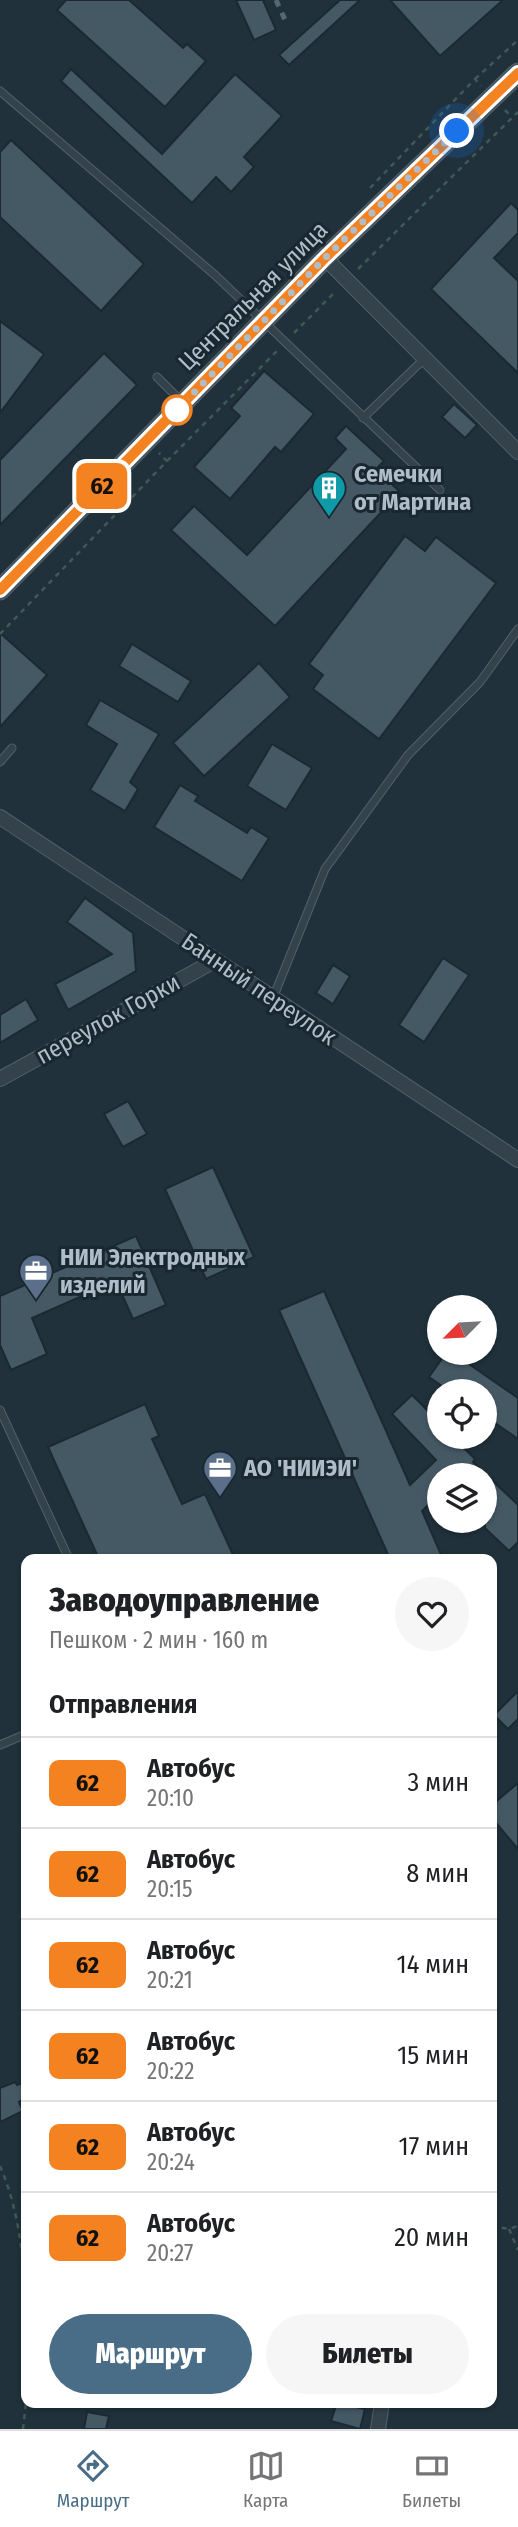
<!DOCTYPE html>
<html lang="ru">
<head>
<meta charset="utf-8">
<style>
  :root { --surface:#fff; --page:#f6f6f6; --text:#202124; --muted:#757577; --line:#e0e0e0; --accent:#496d87 }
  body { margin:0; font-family:"Fira Sans Condensed",sans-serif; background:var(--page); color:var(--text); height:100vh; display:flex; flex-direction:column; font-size:26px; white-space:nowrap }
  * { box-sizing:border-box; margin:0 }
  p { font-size:23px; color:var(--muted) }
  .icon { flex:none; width:38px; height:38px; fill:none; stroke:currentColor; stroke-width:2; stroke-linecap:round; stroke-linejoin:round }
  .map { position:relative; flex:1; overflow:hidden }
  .sheet { position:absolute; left:21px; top:1554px; width:476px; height:854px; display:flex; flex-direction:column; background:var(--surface); border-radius:14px; box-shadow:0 2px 5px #0004 }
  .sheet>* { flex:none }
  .badge { padding:0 14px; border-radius:10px; font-size:24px; line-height:46px }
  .needle { width:46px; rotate:246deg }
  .tools { position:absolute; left:427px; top:1295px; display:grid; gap:14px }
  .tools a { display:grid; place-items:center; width:70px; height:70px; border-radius:50%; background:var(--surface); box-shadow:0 2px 5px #0004; font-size:35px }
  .you { position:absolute; width:35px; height:35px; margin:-18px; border:5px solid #fff; border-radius:50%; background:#1a73e8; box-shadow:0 0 0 10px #1a73e833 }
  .map>.badge { position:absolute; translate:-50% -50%; box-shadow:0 0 0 4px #fff }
  h2 { padding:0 28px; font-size:26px; line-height:63px }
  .round { display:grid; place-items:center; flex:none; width:74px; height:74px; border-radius:37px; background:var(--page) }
  .summary { display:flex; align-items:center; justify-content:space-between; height:119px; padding:0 28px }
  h1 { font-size:33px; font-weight:800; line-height:52px }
  .action { display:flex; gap:14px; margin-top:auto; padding:14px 28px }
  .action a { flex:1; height:80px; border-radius:42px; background:var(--accent); color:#fff; font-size:28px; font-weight:800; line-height:80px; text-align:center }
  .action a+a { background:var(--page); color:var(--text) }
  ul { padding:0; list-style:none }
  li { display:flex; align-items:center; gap:21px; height:91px; padding:0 28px; border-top:2px solid var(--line) }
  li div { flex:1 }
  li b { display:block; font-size:26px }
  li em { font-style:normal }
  li .badge { min-width:77px; font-weight:700; text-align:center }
  .tab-bar { display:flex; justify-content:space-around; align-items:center; height:98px; border-top:2px solid var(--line); background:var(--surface); font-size:19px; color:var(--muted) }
  .tab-bar a { display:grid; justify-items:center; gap:4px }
  .tab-bar .selected { color:var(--accent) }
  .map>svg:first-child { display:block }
  .building { fill:#455965; stroke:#1b2932; stroke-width:2 }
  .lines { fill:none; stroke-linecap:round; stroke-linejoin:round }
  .service-casing { stroke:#516069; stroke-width:9 }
  .minor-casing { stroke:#516069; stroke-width:16 }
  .secondary-casing { stroke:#516069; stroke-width:21 }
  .path { stroke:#3f5956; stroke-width:2.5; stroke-dasharray:5 5; stroke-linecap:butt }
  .service { stroke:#34424b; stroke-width:7 }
  .minor { stroke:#34424b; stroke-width:14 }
  .secondary { stroke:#41525f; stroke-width:19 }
  .rail { stroke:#556873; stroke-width:5; stroke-dasharray:7 7; stroke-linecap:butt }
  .line-casing { stroke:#fff; stroke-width:16 }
  .line { stroke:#f58220; stroke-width:10 }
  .walk { stroke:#aebdc8; stroke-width:7; stroke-dasharray:0 12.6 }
  .stop-dot { fill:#fff; stroke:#f58220; stroke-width:3.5 }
  .labels { text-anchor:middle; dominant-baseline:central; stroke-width:6; stroke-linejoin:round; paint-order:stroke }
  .street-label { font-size:24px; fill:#aebdc8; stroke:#192730 }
  .poi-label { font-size:24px; font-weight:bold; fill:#aebdc8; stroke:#192730; text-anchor:start }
</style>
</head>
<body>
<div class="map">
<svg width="518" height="2429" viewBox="0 0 518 2429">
  <rect width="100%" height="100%" fill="#20313b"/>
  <g class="building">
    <path d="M 66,0 L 129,0 L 183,48 L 187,44 L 206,61 L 165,107 L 57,10 Z"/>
    <path d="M 236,0 L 263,0 L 276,30 L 254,40 Z"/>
    <path d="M 340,0 L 360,0 L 289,65 L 279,55 Z"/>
    <path d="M 390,0 L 503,0 L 440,56 Z"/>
    <path d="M 71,69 L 162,154 L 235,74 L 282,116 L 244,157 L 254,167 L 231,192 L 216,177 L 192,203 L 61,81 Z"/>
    <path d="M 11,140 L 144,264 L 101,311 L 0,217 L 0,152 Z"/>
    <path d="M 511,203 L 518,210 L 518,233 L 494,258 L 518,281 L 518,373 L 431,289 Z"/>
    <path d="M 0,321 L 44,354 L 0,413 Z"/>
    <path d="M 104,353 L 137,385 L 0,525 L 0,460 Z"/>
    <path d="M 264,371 L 314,414 L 281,452 L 275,447 L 230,499 L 194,467 L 240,416 L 231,408 Z"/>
    <path d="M 454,404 L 477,425 L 465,438 L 442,417 Z"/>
    <path d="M 346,426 L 384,461 L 376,469 L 400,492 L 275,626 L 171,530 L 194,506 L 247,555 L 346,449 L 335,438 Z"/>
    <path d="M 405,536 L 425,551 L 436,537 L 496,583 L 379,739 L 313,689 L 323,675 L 309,664 Z"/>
    <path d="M 0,633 L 47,675 L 0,727 Z"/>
    <path d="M 132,644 L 191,681 L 178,702 L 119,666 Z"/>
    <path d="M 259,663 L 290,697 L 204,776 L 173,743 Z"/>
    <path d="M 100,700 L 159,734 L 130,782 L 138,789 L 125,811 L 90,790 L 117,744 L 86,725 Z"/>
    <path d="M 272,744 L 312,768 L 286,810 L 247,786 Z"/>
    <path d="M 180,785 L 198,796 L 195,801 L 247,833 L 251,827 L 269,838 L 242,881 L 154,827 Z"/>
    <path d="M 85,898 L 133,933 L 136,971 L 68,1010 L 55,984 L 112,954 L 67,922 Z"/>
    <path d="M 443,958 L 469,975 L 424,1042 L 399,1025 Z"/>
    <path d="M 333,965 L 350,976 L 333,1004 L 316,993 Z"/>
    <path d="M 26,999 L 38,1020 L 0,1043 L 0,1015 Z"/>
    <path d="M 128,1101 L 147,1134 L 123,1147 L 104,1114 Z"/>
    <path d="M 213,1167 L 254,1257 L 206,1279 L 165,1189 Z"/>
    <path d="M 136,1236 L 166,1305 L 133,1319 L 116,1281 L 32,1318 L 47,1354 L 11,1370 L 0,1345 L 0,1296 Z"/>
    <path d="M 324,1291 L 410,1485 L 436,1460 L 392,1414 L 412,1395 L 439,1422 L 439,1437 L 453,1437 L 475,1459 L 473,1462 L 518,1505 L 518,1542 L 509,1551 L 485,1528 L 485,1475 L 439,1475 L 439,1494 L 422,1511 L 443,1559 L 390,1559 L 279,1310 Z"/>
    <path d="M 446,1353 L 453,1353 L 518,1398 L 518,1439 L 485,1416 L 485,1391 L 449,1391 L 429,1377 Z"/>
    <path d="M 145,1404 L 159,1436 L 152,1439 L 182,1504 L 205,1494 L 235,1559 L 99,1559 L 48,1447 Z"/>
    <path d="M 518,1691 L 518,1719 L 508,1729 L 494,1715 Z"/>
    <path d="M 518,1783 L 518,1849 L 492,1818 L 492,1805 Z"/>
    <path d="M 15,2082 L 17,2085 L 22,2083 L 26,2091 L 26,2098 L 19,2102 L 23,2111 L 0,2122 L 0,2088 Z"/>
    <path d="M 337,2403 L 365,2409 L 360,2429 L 331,2421 Z"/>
    <path d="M 87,2412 L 109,2416 L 106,2429 L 84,2429 Z"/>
  </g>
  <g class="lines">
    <g class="service-casing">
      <g id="service">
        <path d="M 0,91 L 215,275 L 440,490"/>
        <path d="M 157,377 L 181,401"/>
        <path d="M 363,418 L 424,359"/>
        <path d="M 0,762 L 12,748"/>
        <path d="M 273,998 L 325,869 L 408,755 L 480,682 L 518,629"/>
        <path d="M 0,1410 L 69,1559"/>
        <path d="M 0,1745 L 26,1734"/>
      </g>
    </g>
    <g class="minor-casing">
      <g id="minor">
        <path d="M 325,258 L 518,452"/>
        <path d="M 0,817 L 518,1160"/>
        <path d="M 0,1079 L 216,960"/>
        <path d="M 378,2429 L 382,2403"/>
      </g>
    </g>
    <g class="secondary-casing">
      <path id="secondary" d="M 0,590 L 325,258 L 518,73"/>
    </g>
    <g class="path">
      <path d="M 475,79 L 518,40"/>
      <path d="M 505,110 L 512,117"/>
      <path d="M 370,188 L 475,79 L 481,86"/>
      <path d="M 358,269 L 518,112"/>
      <path d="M 294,333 L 336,291"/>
      <path d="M 167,461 L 277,351"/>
      <path d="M 0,634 L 167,461 L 159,453"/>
      <path d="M 0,2166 C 22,2217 25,2273 26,2328"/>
      <path d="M 492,2226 L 509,2229 L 518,2226"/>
      <path d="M 509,2229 L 518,2250"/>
      <path d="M 23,2429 L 26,2403"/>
    </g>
    <use href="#service" class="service"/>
    <use href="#minor" class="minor"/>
    <use href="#secondary" class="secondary"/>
    <path class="rail" d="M 276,0 L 286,22"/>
  </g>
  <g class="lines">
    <g class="line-casing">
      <path id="line" d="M 0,590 L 325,258 L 518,73"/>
    </g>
    <use href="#line" class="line"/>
    <path class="walk" d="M 177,410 L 325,258 L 457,131"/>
  </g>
  <defs>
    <g id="building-pin" transform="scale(1.75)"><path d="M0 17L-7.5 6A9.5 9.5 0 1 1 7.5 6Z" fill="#0f9aa8" stroke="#192730"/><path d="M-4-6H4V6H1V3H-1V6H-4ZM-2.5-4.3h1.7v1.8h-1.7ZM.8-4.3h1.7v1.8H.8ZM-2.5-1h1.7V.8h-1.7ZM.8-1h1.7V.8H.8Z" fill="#fff"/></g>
    <g id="office-pin" transform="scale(1.75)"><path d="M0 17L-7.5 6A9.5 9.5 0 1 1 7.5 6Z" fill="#5c6f8a" stroke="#192730"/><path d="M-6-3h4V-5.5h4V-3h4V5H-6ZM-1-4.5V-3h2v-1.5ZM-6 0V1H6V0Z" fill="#fff"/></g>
  </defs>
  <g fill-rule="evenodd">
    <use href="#building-pin" x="329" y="488"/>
    <use href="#office-pin" x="36" y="1271"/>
    <use href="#office-pin" x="220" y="1468"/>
  </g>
  <circle class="stop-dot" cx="177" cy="410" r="14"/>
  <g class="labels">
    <g class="street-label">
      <text transform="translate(253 296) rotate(-45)">Центральная улица</text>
      <text transform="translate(259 989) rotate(34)">Банный переулок</text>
      <text transform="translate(108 1019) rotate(-29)">переулок Горки</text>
    </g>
    <g class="poi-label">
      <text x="354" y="474">Семечки<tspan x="354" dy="28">от Мартина</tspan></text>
      <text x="60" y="1257">НИИ Электродных<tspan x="60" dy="28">изделий</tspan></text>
      <text x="244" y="1468">АО 'НИИЭИ'</text>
    </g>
  </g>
</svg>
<div class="tools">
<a><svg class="needle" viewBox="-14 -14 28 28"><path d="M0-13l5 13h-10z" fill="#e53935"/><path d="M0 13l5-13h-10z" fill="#757577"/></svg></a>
<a><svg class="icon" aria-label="locate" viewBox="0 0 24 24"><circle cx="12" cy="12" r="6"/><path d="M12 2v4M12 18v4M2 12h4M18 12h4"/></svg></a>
<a><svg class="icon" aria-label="layers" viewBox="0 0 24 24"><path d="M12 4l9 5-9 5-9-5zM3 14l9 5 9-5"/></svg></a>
</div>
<div class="you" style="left:457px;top:131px"></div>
<b class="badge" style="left:102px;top:486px;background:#f58220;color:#111">62</b>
<section class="sheet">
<div class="summary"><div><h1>Заводоуправление</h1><p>Пешком · 2 мин · 160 m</p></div><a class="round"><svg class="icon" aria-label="heart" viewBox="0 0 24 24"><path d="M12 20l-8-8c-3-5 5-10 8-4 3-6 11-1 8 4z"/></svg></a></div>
<h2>Отправления</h2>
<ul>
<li><span class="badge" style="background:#f58220;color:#111">62</span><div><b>Автобус</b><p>20:10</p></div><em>3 мин</em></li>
<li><span class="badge" style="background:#f58220;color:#111">62</span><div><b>Автобус</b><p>20:15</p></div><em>8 мин</em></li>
<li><span class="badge" style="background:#f58220;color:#111">62</span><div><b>Автобус</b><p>20:21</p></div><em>14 мин</em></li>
<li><span class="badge" style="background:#f58220;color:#111">62</span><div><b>Автобус</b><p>20:22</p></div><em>15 мин</em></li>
<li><span class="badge" style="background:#f58220;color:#111">62</span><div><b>Автобус</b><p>20:24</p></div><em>17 мин</em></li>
<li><span class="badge" style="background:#f58220;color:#111">62</span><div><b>Автобус</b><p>20:27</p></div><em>20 мин</em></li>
</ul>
<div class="action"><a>Маршрут</a><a>Билеты</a></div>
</section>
</div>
<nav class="tab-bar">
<a class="selected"><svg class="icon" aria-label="directions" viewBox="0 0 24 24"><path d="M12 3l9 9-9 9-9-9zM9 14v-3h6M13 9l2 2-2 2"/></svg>Маршрут</a>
<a><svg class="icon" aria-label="map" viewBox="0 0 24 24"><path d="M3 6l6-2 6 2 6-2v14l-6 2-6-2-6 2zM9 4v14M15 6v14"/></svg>Карта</a>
<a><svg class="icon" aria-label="tickets" viewBox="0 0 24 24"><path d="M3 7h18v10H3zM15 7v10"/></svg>Билеты</a>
</nav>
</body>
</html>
